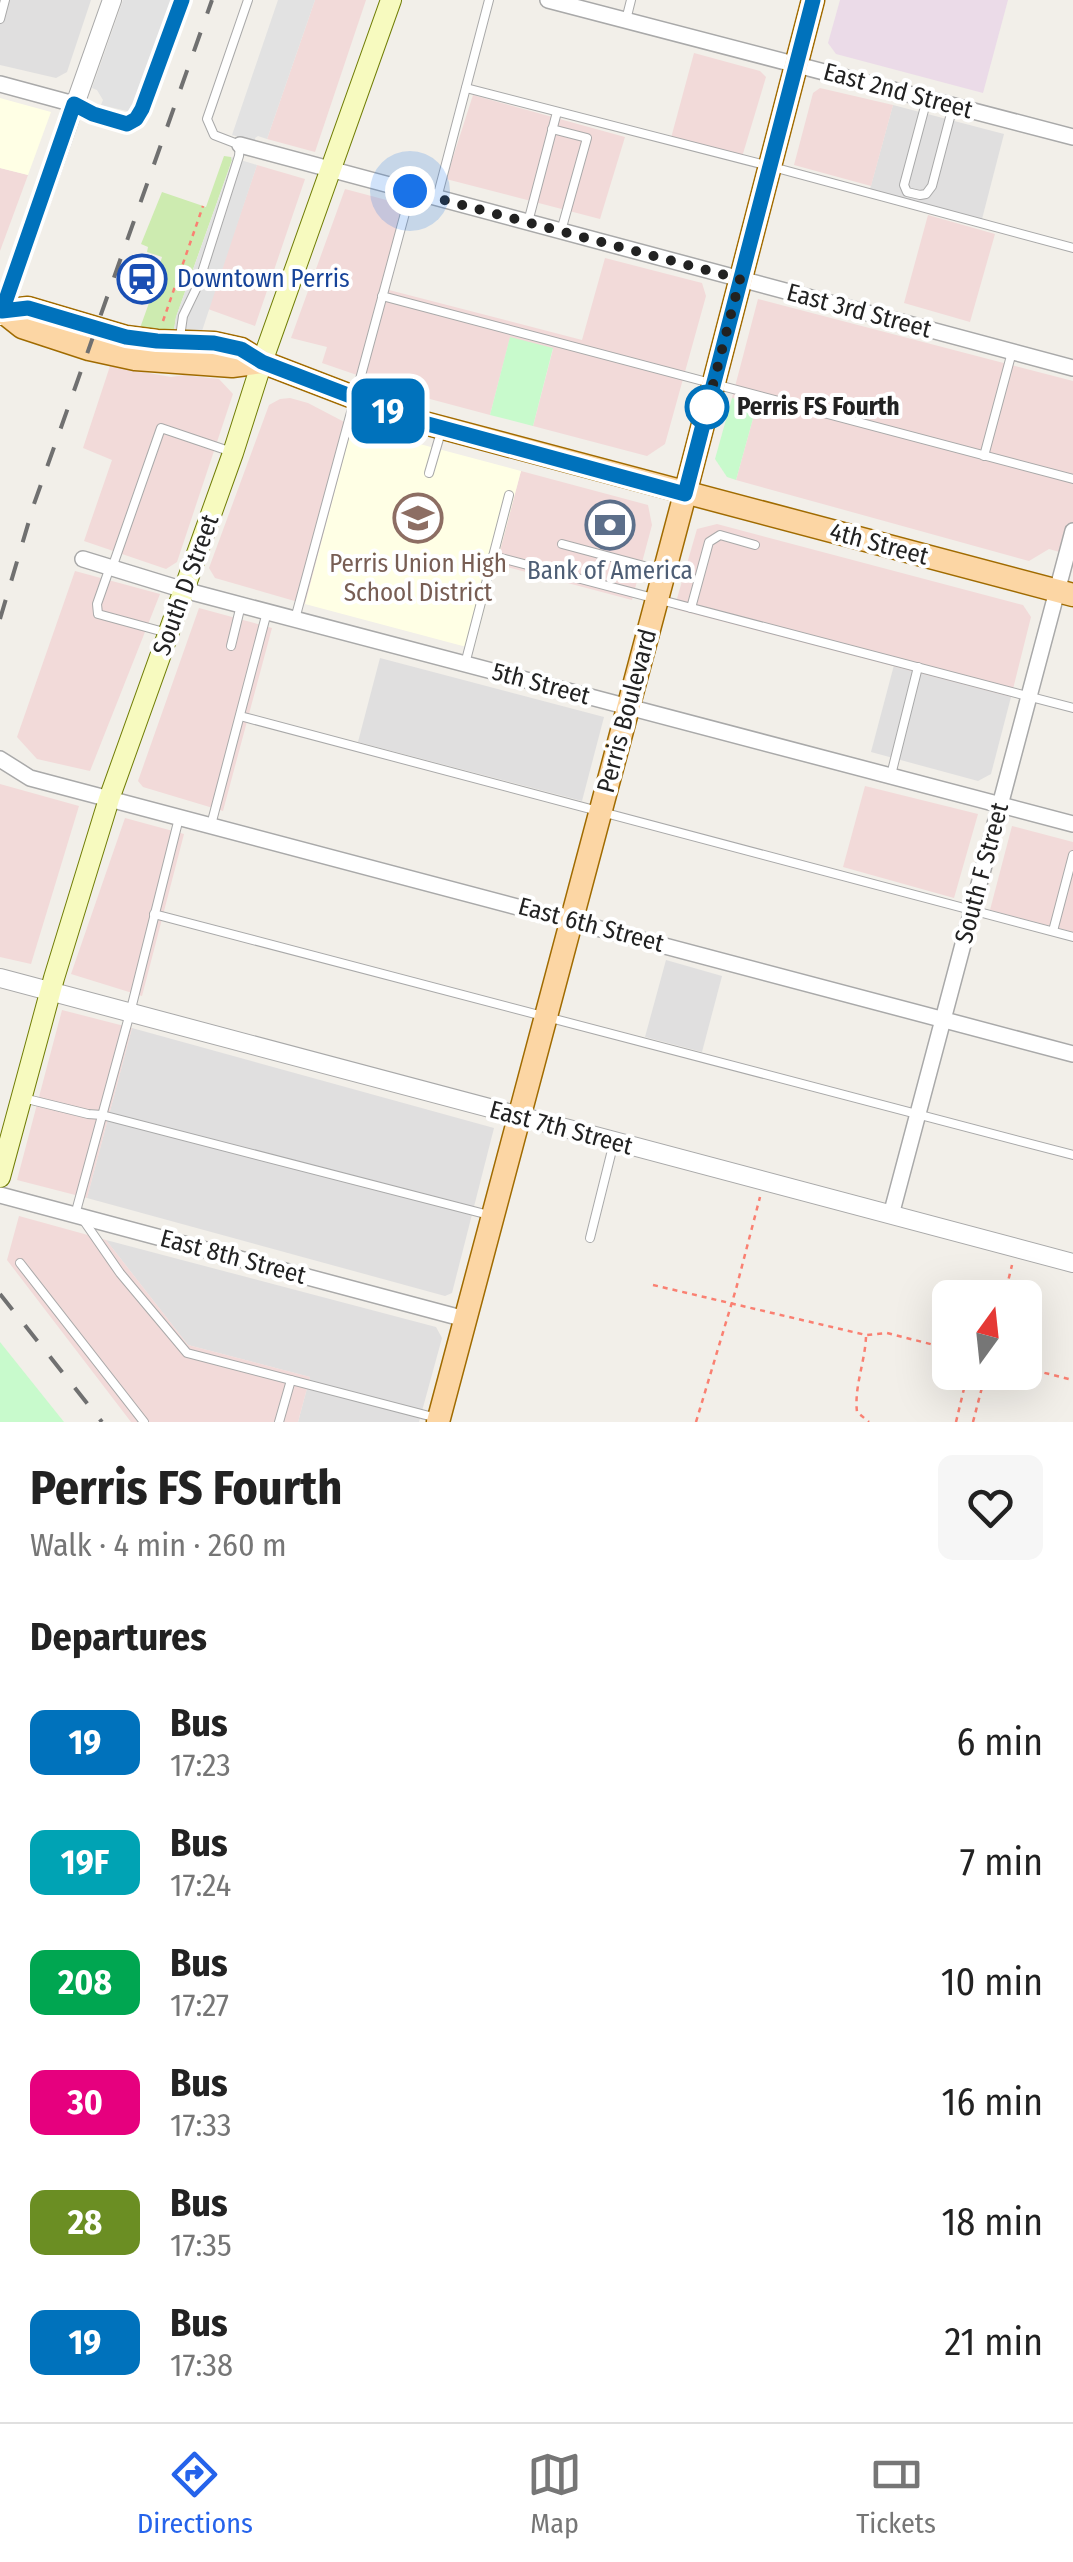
<!DOCTYPE html>
<html lang="en">
<head>
<meta charset="utf-8">
<style>
  :root { --surface:#fff; --page:#f6f6f6; --text:#222; --muted:#767676; --line:#e0e0e0; --accent:#2563eb }
  body { margin:0; font-family:"Fira Sans Condensed",sans-serif; background:var(--page); color:var(--text); height:100vh; display:flex; flex-direction:column; font-size:38px; white-space:nowrap }
  * { box-sizing:border-box; margin:0 }
  p { font-size:32px; color:var(--muted) }
  .icon { flex:none; width:55px; height:55px; fill:none; stroke:currentColor; stroke-width:2; stroke-linecap:round; stroke-linejoin:round }
  .map { position:relative; height:1422px; overflow:hidden }
  .side { display:flex; flex-direction:column; background:var(--surface); flex:1 }
  .side>* { flex:none }
  .badge { padding:0 20px; border-radius:15px; font-size:35px; line-height:65px }
  .needle { width:65px; rotate:15deg }
  .tools { position:absolute; left:932px; top:1280px; display:grid; gap:20px }
  .tools a { display:grid; place-items:center; width:110px; height:110px; border-radius:15px; background:var(--surface); box-shadow:0 10px 40px #0002; font-size:50px }
  .you { position:absolute; width:50px; height:50px; margin:-25px; border:8px solid #fff; border-radius:50%; background:#1a73e8; box-shadow:0 0 0 15px #1a73e833 }
  .map>.badge { position:absolute; translate:-50% -50%; box-shadow:0 0 0 5px #fff }
  h2 { padding:0 30px; font-size:38px; line-height:90px }
  .round { display:grid; place-items:center; flex:none; width:105px; height:105px; border-radius:15px; background:var(--page) }
  .summary { display:flex; align-items:center; justify-content:space-between; height:170px; padding:0 30px }
  h1 { font-size:48px; font-weight:700; line-height:75px }
  ul { padding:0; list-style:none }
  li { display:flex; align-items:center; gap:30px; height:120px; padding:0 30px }
  li div { flex:1 }
  li b { display:block; font-size:38px }
  li em { font-style:normal }
  li .badge { min-width:110px; font-weight:700; text-align:center }
  .tab-bar { display:flex; justify-content:space-around; align-items:center; height:140px; border-top:2px solid var(--line); background:var(--surface); font-size:28px; color:var(--muted) }
  .tab-bar a { display:grid; justify-items:center; gap:5px }
  .tab-bar .selected { color:var(--accent) }
  .map>svg:first-child { display:block }
  .residential { fill:#e0dfdf }
  .commercial { fill:#f2dad9 }
  .industrial { fill:#ebdbe8 }
  .education { fill:#ffffe5 }
  .grass { fill:#cdebb0 }
  .park { fill:#c8facc }
  .parking { fill:#e2e2e2 }
  .lines { fill:none; stroke-linecap:round; stroke-linejoin:round }
  .service-casing { stroke:#a9a9a9; stroke-width:10 }
  .minor-casing { stroke:#a9a9a9; stroke-width:18 }
  .tertiary-casing { stroke:#a9a9a9; stroke-width:20 }
  .secondary-casing { stroke:#707d05; stroke-width:22 }
  .primary-casing { stroke:#a06b00; stroke-width:25 }
  .path { stroke:#fa8072; stroke-width:2.5; stroke-dasharray:5 5; stroke-linecap:butt }
  .service { stroke:#fff; stroke-width:8 }
  .minor { stroke:#fff; stroke-width:15 }
  .tertiary { stroke:#fff; stroke-width:18 }
  .secondary { stroke:#f7fabf; stroke-width:20 }
  .primary { stroke:#fcd6a4; stroke-width:22 }
  .rail { stroke:#707070; stroke-width:4; stroke-dasharray:20 20; stroke-linecap:butt }
  .line-casing { stroke:#fff; stroke-width:22 }
  .line { stroke:#0072bc; stroke-width:15 }
  .walk { stroke:#222; stroke-width:10; stroke-dasharray:0 18 }
  .stop-dot { fill:#fff; stroke:#0072bc; stroke-width:5 }
  .labels { text-anchor:middle; dominant-baseline:central; stroke-width:8; stroke-linejoin:round; paint-order:stroke }
  .street-label { font-size:25px; fill:#222; stroke:#fff }
  .transit-label { font-size:25px; fill:#164399; stroke:#fff; text-anchor:start }
  .stop-label { font-size:25px; font-weight:bold; fill:#222; stroke:#fff; text-anchor:start }
  .education-label { font-size:25px; fill:#785e54; stroke:#fff }
  .service-label { font-size:25px; fill:#4e5e75; stroke:#fff }
</style>
</head>
<body>
<div class="map">
<svg width="1073" height="1422" viewBox="0 0 1073 1422">
  <rect width="100%" height="100%" fill="#f2efe9"/>
  <g class="residential">
    <path d="M 0,0 L 91,0 L 67,72 L 56,78 L 0,65 Z"/>
    <path d="M 893,105 L 1004,134 L 982,219 L 870,189 Z"/>
    <path d="M 380,658 L 604,717 L 582,801 L 358,742 Z"/>
    <path d="M 894,665 L 1011,697 L 991,774 L 978,781 L 871,752 Z"/>
    <path d="M 666,960 L 722,976 L 702,1052 L 645,1037 Z"/>
    <path d="M 132,1028 L 494,1128 L 452,1293 L 445,1296 L 87,1198 Z"/>
    <path d="M 106,1240 L 436,1327 L 442,1338 L 419,1422 L 298,1422 L 310,1377 L 188,1345 Z"/>
  </g>
  <g class="commercial">
    <path d="M 315,0 L 366,0 L 315,152 L 267,139 Z"/>
    <path d="M 694,53 L 760,71 L 766,77 L 742,157 L 671,138 Z"/>
    <path d="M 820,88 L 893,105 L 871,186 L 794,165 L 813,93 Z"/>
    <path d="M 473,95 L 625,137 L 600,219 L 446,179 Z"/>
    <path d="M 257,165 L 305,179 L 255,326 L 208,309 Z"/>
    <path d="M 0,168 L 28,175 L 0,251 Z"/>
    <path d="M 345,189 L 409,206 L 389,290 L 582,340 L 605,258 L 702,283 L 706,296 L 665,444 L 647,456 L 533,426 L 553,349 L 510,338 L 490,415 L 415,395 L 322,363 L 327,347 L 291,338 Z"/>
    <path d="M 928,215 L 995,234 L 970,322 L 904,303 Z"/>
    <path d="M 758,299 L 1073,381 L 1073,556 L 1049,549 L 1029,561 L 736,480 L 757,404 L 732,398 Z"/>
    <path d="M 110,366 L 171,377 L 184,375 L 219,379 L 233,394 L 177,562 L 166,569 L 84,541 L 112,460 L 83,448 Z"/>
    <path d="M 290,398 L 308,403 L 352,426 L 305,604 L 215,578 L 209,568 L 269,405 L 280,399 Z"/>
    <path d="M 521,471 L 648,505 L 652,525 L 632,600 L 496,564 Z"/>
    <path d="M 717,524 L 1023,605 L 1031,617 L 1011,697 L 674,609 L 697,529 Z"/>
    <path d="M 75,571 L 160,594 L 90,771 L 37,759 L 17,737 Z"/>
    <path d="M 199,608 L 272,628 L 223,811 L 143,787 L 138,781 Z"/>
    <path d="M 0,784 L 79,806 L 31,964 L 0,957 Z"/>
    <path d="M 865,786 L 978,814 L 954,898 L 843,867 Z"/>
    <path d="M 125,818 L 184,834 L 142,996 L 71,974 Z"/>
    <path d="M 1012,826 L 1073,842 L 1073,932 L 990,910 Z"/>
    <path d="M 62,1010 L 132,1028 L 87,1198 L 17,1180 Z"/>
    <path d="M 19,1216 L 106,1240 L 188,1345 L 310,1377 L 298,1422 L 131,1422 L 7,1260 Z"/>
  </g>
  <path class="industrial" d="M 840,0 L 1008,0 L 983,93 L 836,54 L 828,43 Z"/>
  <g class="education">
    <path d="M 0,98 L 51,112 L 28,175 L 0,168 Z"/>
    <path d="M 352,426 L 521,471 L 474,649 L 305,604 Z"/>
  </g>
  <path class="grass" d="M 224,156 L 231,157 L 232,160 L 176,317 L 174,330 L 140,328 L 159,275 L 157,274 L 162,257 L 147,252 L 148,247 L 141,244 L 162,192 L 206,207 Z"/>
  <g class="park">
    <path d="M 510,337 L 553,348 L 533,426 L 490,415 Z"/>
    <path d="M 732,398 L 757,404 L 736,480 L 727,477 L 715,459 Z"/>
    <path d="M 0,1342 L 64,1422 L 0,1422 Z"/>
  </g>
  <g class="parking">
    <path d="M 123,0 L 173,0 L 137,107 L 131,112 L 101,105 L 103,100 L 97,90 L 92,88 Z"/>
    <path d="M 278,0 L 315,0 L 267,139 L 258,136 L 255,138 L 256,142 L 232,135 Z"/>
    <path d="M 231,157 L 257,165 L 243,207 L 201,334 L 173,336 L 176,317 L 232,161 Z"/>
  </g>
  <g class="lines">
    <g class="service-casing">
      <g id="service">
        <path d="M 0,19 L 5,0"/>
        <path d="M 626,20 L 631,0"/>
        <path d="M 466,88 L 769,166 L 1073,248"/>
        <path d="M 927,99 L 904,185 L 907,192 L 920,195 L 926,194 L 932,186 L 953,106"/>
        <path d="M 74,104 L 93,114 L 127,124 L 136,119 L 142,109 L 182,0"/>
        <path d="M 552,129 L 587,138 L 561,231"/>
        <path d="M 437,198 L 489,0"/>
        <path d="M 528,222 L 557,112"/>
        <path d="M 382,296 L 1073,479"/>
        <path d="M 180,337 L 183,316 L 198,285 L 239,156 L 240,145 L 214,135 L 207,119 L 248,0"/>
        <path d="M 984,456 L 1012,352"/>
        <path d="M 429,473 L 441,432"/>
        <path d="M 562,544 L 659,570"/>
        <path d="M 493,556 L 1073,708"/>
        <path d="M 110,567 L 97,604 L 98,614 L 164,632"/>
        <path d="M 112,568 L 161,428 L 229,451"/>
        <path d="M 691,608 L 709,542 L 720,535 L 755,545"/>
        <path d="M 295,619 L 411,191"/>
        <path d="M 231,646 L 241,605"/>
        <path d="M 465,664 L 509,495"/>
        <path d="M 240,716 L 1073,937"/>
        <path d="M 891,775 L 918,667"/>
        <path d="M 211,825 L 267,612"/>
        <path d="M 154,914 L 1073,1155"/>
        <path d="M 1053,931 L 1073,855"/>
        <path d="M 23,1098 L 88,1114 L 102,1115 L 489,1215"/>
        <path d="M 75,1215 L 130,1013 L 179,818"/>
        <path d="M 84,1221 L 120,1273 L 187,1353 L 437,1418"/>
        <path d="M 590,1238 L 614,1142"/>
        <path d="M 20,1263 L 144,1422"/>
        <path d="M 279,1422 L 291,1380"/>
      </g>
    </g>
    <g class="minor-casing">
      <g id="minor">
        <path d="M 548,0 L 1073,137"/>
        <path d="M 0,84 L 74,104"/>
        <path d="M 240,145 L 1073,368"/>
        <path d="M 83,559 L 184,590 L 1073,824"/>
        <path d="M 0,759 L 30,778 L 1073,1054"/>
        <path d="M 0,1195 L 465,1319"/>
        <path d="M 891,1215 L 1073,531"/>
      </g>
    </g>
    <g class="tertiary-casing">
      <g id="tertiary">
        <path d="M 0,316 L 112,0"/>
        <path d="M 0,978 L 1073,1263"/>
      </g>
    </g>
    <g class="secondary-casing">
      <path id="secondary" d="M 0,1177 L 54,978 L 109,799 L 233,453 L 262,362 L 391,0"/>
    </g>
    <g class="primary-casing">
      <g id="primary">
        <path d="M 0,311 L 28,308 L 126,337 L 157,341 L 214,343 L 241,349 L 262,362 L 413,420 L 1073,595"/>
        <path d="M 2,311 L 22,327 L 89,349 L 135,359 L 232,366 L 262,362"/>
        <path d="M 438,1422 L 685,494 L 813,0"/>
      </g>
    </g>
    <g class="path">
      <path d="M 163,321 L 203,206"/>
      <path d="M 653,1285 L 866,1335 L 887,1333 L 950,1349"/>
      <path d="M 1004,1298 L 1012,1265"/>
      <path d="M 866,1337 C 865,1362 854,1387 857,1412 L 869,1422"/>
      <path d="M 1025,1368 L 1073,1380"/>
      <path d="M 696,1422 L 736,1289 L 760,1197"/>
      <path d="M 956,1422 L 968,1372"/>
      <path d="M 973,1422 L 986,1372"/>
    </g>
    <use href="#service" class="service"/>
    <use href="#minor" class="minor"/>
    <use href="#tertiary" class="tertiary"/>
    <use href="#secondary" class="secondary"/>
    <use href="#primary" class="primary"/>
    <g class="rail">
      <path d="M 0,619 L 34,504 L 212,0"/>
      <path d="M 0,1294 L 102,1422"/>
    </g>
  </g>
  <g class="lines">
    <g class="line-casing">
      <path id="line" d="M 182,0 L 142,109 L 136,119 L 127,124 L 93,114 L 74,104 L 2,311 L 28,308 L 126,337 L 157,341 L 214,343 L 241,349 L 262,362 L 413,420 L 685,494 L 813,0"/>
    </g>
    <use href="#line" class="line"/>
    <path class="walk" d="M 410,191 L 740,279 L 704,420 L 707,407"/>
  </g>
  <defs>
    <g id="station-ring" transform="scale(2.5)"><circle r="9.5" fill="#fff" stroke="#1a4fb4" stroke-width="1.5"/><path d="M-3-6H3Q5-6 5-4V2Q5 4 3 4L4.5 6H3L1.5 4h-3L-3 6H-4.5L-3 4Q-5 4-5 2V-4Q-5-6-3-6ZM-3.5-4v3h7v-3ZM-3.5 1v1.5H-2V1ZM2 1v1.5H3.5V1Z" fill="#1a4fb4"/></g>
    <g id="school-ring" transform="scale(2.5)"><circle r="9.5" fill="#fff" stroke="#8d6e63" stroke-width="1.5"/><path d="M0-5L7-2L0 1L-7-2ZM-4 1L0 2.5L4 1V4Q0 6-4 4Z" fill="#8d6e63"/></g>
    <g id="bank-ring" transform="scale(2.5)"><circle r="9.5" fill="#fff" stroke="#5c6f8a" stroke-width="1.5"/><path d="M-6-4H6V4H-6ZM0-2.3a2.3 2.3 0 1 0 0 4.6a2.3 2.3 0 1 0 0-4.6Z" fill="#5c6f8a"/></g>
  </defs>
  <g fill-rule="evenodd">
    <use href="#station-ring" x="142" y="279"/>
    <use href="#school-ring" x="418" y="518"/>
    <use href="#bank-ring" x="610" y="525"/>
  </g>
  <circle class="stop-dot" cx="707" cy="407" r="20"/>
  <g class="labels">
    <g class="street-label">
      <text transform="translate(898 91) rotate(15)">East 2nd Street</text>
      <text transform="translate(859 311) rotate(15)">East 3rd Street</text>
      <text transform="translate(879 544) rotate(15)">4th Street</text>
      <text transform="translate(186 585) rotate(-70)">South D Street</text>
      <text transform="translate(541 684) rotate(15)">5th Street</text>
      <text transform="translate(627 711) rotate(-75)">Perris Boulevard</text>
      <text transform="translate(982 873) rotate(-75)">South F Street</text>
      <text transform="translate(591 925) rotate(15)">East 6th Street</text>
      <text transform="translate(561 1128) rotate(15)">East 7th Street</text>
      <text transform="translate(233 1257) rotate(15)">East 8th Street</text>
    </g>
    <g class="transit-label">
      <text x="177" y="279">Downtown Perris</text>
    </g>
    <g class="stop-label">
      <text x="737" y="407">Perris FS Fourth</text>
    </g>
    <g class="education-label">
      <text x="418" y="564">Perris Union High<tspan x="418" dy="29">School District</tspan></text>
    </g>
    <g class="service-label">
      <text x="610" y="571">Bank of America</text>
    </g>
  </g>
</svg>
<div class="tools">
<a><svg class="needle" viewBox="-14 -14 28 28"><path d="M0-13l5 13h-10z" fill="#e53935"/><path d="M0 13l5-13h-10z" fill="#767676"/></svg></a>
</div>
<div class="you" style="left:410px;top:191px"></div>
<b class="badge" style="left:388px;top:411px;background:#0072bc;color:#fff">19</b>
</div>
<section class="side">
<div class="summary"><div><h1>Perris FS Fourth</h1><p>Walk · 4 min · 260 m</p></div><a class="round"><svg class="icon" aria-label="heart" viewBox="0 0 24 24"><path d="M12 20l-8-8c-3-5 5-10 8-4 3-6 11-1 8 4z"/></svg></a></div>
<h2>Departures</h2>
<ul>
<li><span class="badge" style="background:#0072bc;color:#fff">19</span><div><b>Bus</b><p>17:23</p></div><em>6 min</em></li>
<li><span class="badge" style="background:#00a3b4;color:#fff">19F</span><div><b>Bus</b><p>17:24</p></div><em>7 min</em></li>
<li><span class="badge" style="background:#00a651;color:#fff">208</span><div><b>Bus</b><p>17:27</p></div><em>10 min</em></li>
<li><span class="badge" style="background:#e6007e;color:#fff">30</span><div><b>Bus</b><p>17:33</p></div><em>16 min</em></li>
<li><span class="badge" style="background:#6b8e23;color:#fff">28</span><div><b>Bus</b><p>17:35</p></div><em>18 min</em></li>
<li><span class="badge" style="background:#0072bc;color:#fff">19</span><div><b>Bus</b><p>17:38</p></div><em>21 min</em></li>
</ul>
</section>
<nav class="tab-bar">
<a class="selected"><svg class="icon" aria-label="directions" viewBox="0 0 24 24"><path d="M12 3l9 9-9 9-9-9zM9 14v-3h6M13 9l2 2-2 2"/></svg>Directions</a>
<a><svg class="icon" aria-label="map" viewBox="0 0 24 24"><path d="M3 6l6-2 6 2 6-2v14l-6 2-6-2-6 2zM9 4v14M15 6v14"/></svg>Map</a>
<a><svg class="icon" aria-label="tickets" viewBox="0 0 24 24"><path d="M3 7h18v10H3zM15 7v10"/></svg>Tickets</a>
</nav>
</body>
</html>
